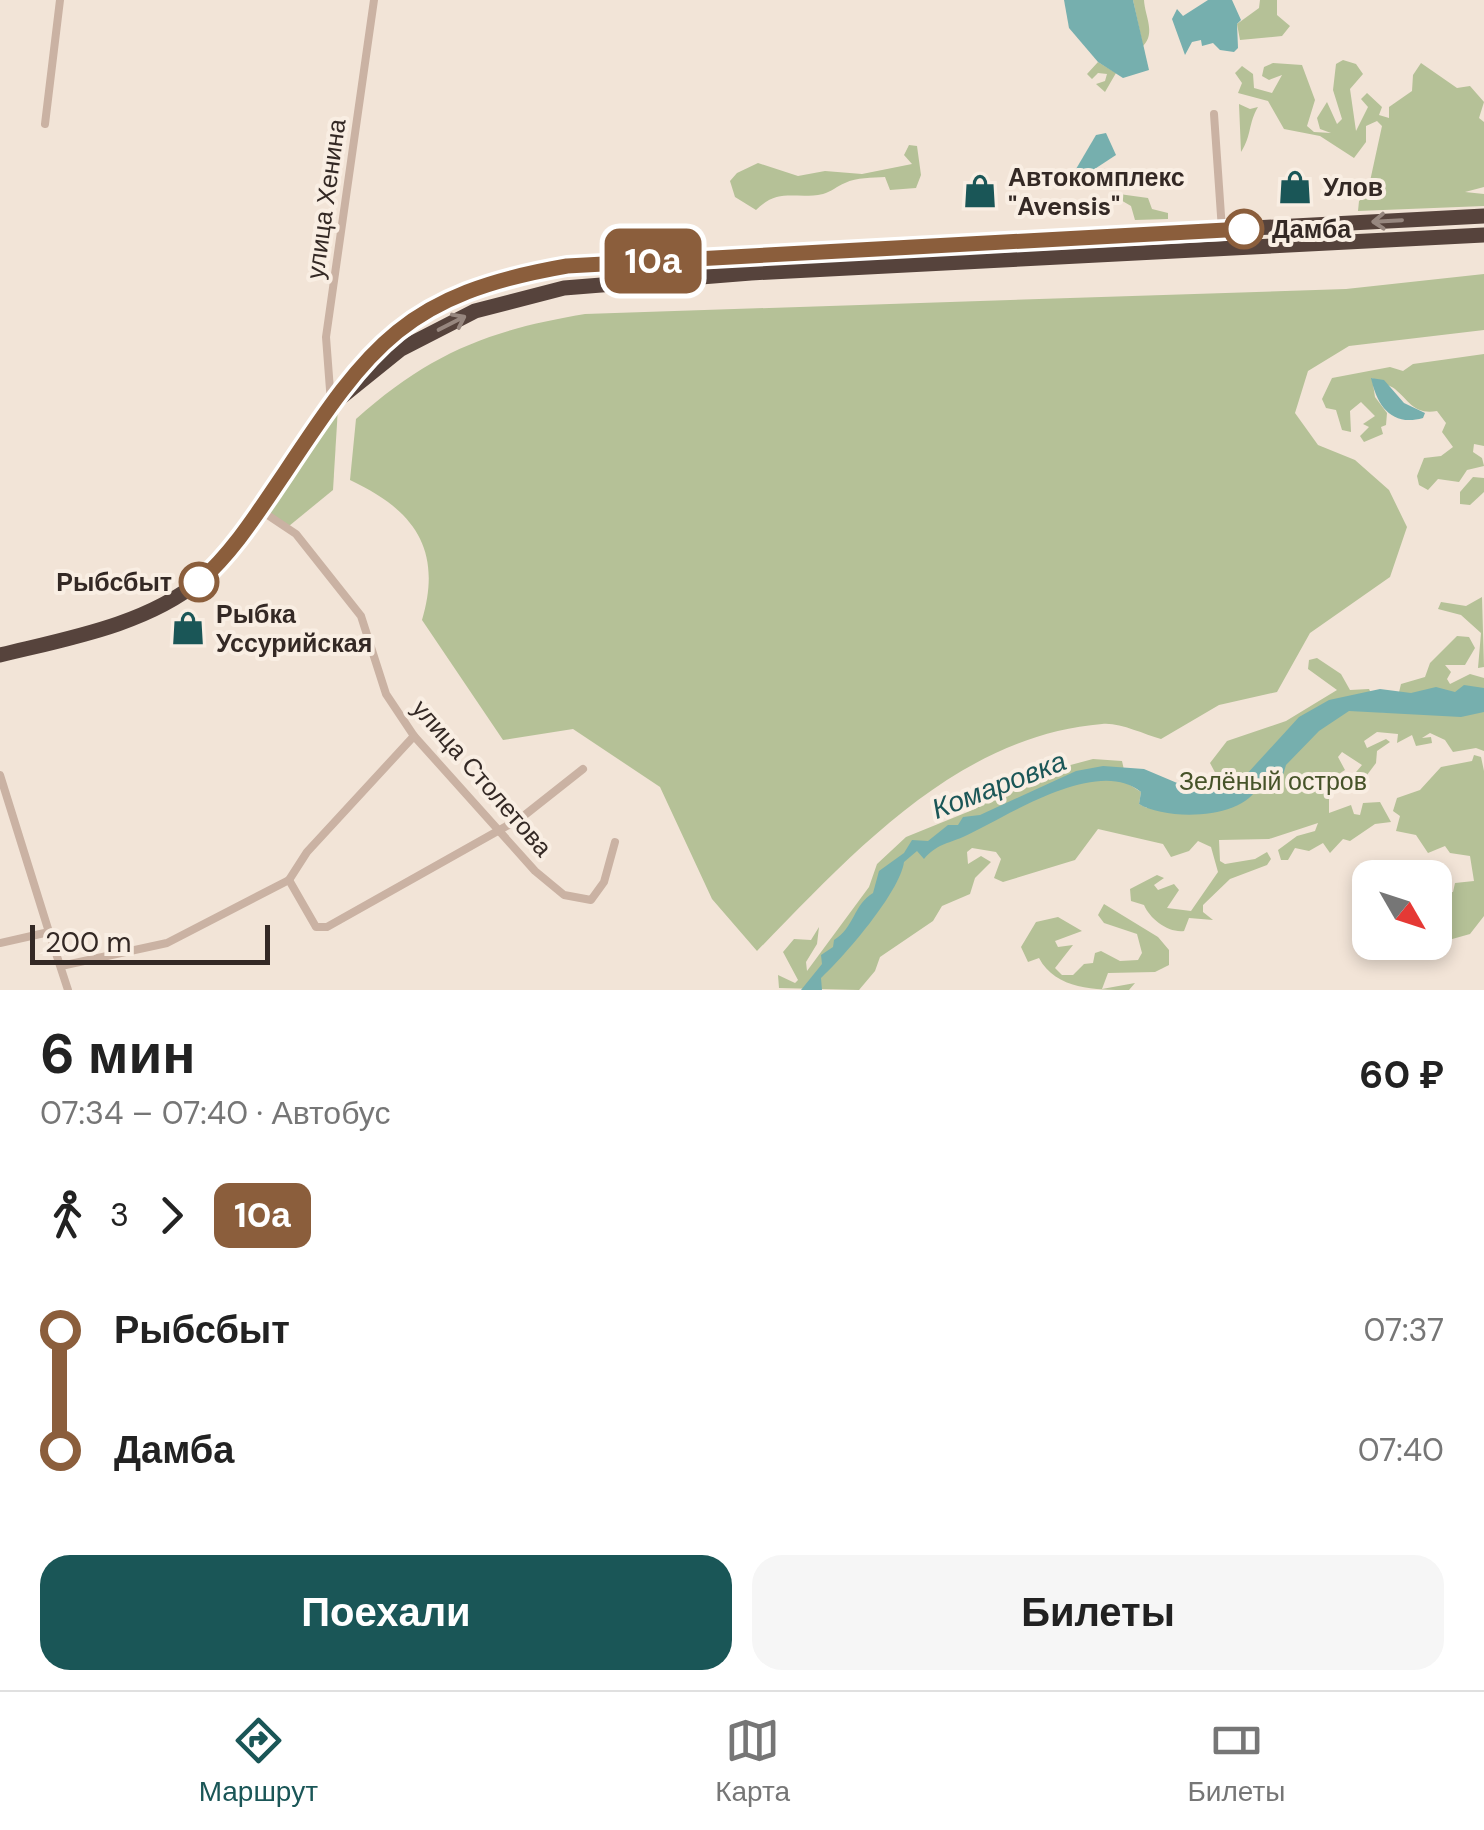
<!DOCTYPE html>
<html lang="ru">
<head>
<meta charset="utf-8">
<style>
  :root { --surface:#fff; --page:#f6f6f6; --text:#222; --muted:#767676; --line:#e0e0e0; --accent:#1a5657 }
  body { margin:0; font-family:"DM Sans",sans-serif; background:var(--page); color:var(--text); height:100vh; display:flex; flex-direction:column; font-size:38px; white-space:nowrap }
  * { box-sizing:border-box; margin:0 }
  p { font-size:32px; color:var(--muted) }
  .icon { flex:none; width:55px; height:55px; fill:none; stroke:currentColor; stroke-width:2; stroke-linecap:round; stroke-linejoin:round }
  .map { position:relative; height:990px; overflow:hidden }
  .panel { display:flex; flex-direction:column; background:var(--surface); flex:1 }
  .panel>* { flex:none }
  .badge { padding:0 20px; border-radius:15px; font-size:35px; line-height:65px }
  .needle { width:65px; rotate:129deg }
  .fabs { position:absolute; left:1352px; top:860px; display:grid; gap:20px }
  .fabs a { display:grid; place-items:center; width:100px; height:100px; border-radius:20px; background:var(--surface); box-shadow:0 5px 15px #0003; font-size:50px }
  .scale { position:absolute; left:30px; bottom:25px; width:240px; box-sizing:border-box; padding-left:10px; border:5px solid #342925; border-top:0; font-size:28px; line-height:35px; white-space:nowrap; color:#342925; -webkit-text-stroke:8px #f9eee3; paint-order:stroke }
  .map>.badge { position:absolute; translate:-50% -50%; box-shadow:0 0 0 5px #fff }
  .legs { display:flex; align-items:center; gap:15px; height:110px; padding:0 40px; font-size:32px }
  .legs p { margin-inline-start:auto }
  .overview { display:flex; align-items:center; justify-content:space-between; height:170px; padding:0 40px }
  h1 { font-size:55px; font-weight:700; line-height:75px }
  .primary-button { display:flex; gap:20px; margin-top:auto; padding:20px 40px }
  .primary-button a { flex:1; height:115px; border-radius:30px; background:var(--accent); color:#fff; font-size:40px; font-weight:700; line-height:115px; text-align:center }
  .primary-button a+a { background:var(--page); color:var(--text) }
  ul { padding:0 40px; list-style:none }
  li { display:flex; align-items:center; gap:35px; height:120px; font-size:38px }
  li i { display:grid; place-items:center; width:15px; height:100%; margin:0 12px; background:currentColor }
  li i::after { content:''; width:25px; height:25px; margin:-12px; border:8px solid; border-radius:50%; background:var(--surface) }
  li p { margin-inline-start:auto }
  li:first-child i { background:linear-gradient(#0000 50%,currentColor 0) }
  li:last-child i { background:linear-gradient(currentColor 50%,#0000 0) }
  .tab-bar { display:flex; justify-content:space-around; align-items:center; height:140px; border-top:2px solid var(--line); background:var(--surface); font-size:28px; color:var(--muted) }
  .tab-bar a { display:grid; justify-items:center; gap:5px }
  .tab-bar .selected { color:var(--accent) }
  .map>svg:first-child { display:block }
  .green { fill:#b5c197 }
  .water { fill:#76afae }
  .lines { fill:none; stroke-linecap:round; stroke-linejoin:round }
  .street { stroke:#cab2a3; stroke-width:8 }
  .highway { stroke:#56433c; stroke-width:15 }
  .oneway { stroke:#97877f }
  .line-1-casing { stroke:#fff; stroke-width:22 }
  .line-1 { stroke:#8b5e3c; stroke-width:15 }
  .stop-1-dot { fill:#fff; stroke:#8b5e3c; stroke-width:5 }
  .labels { text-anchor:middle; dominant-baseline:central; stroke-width:8; stroke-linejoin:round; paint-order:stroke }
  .poi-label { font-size:25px; font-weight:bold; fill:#342925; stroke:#f9eee3; text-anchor:start }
  .street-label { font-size:25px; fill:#342925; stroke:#f9eee3 }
  .stop-label { font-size:25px; font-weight:bold; fill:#342925; stroke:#f9eee3; text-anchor:start }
  .park-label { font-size:25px; fill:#465329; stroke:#f9eee3 }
  .water-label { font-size:28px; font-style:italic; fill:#1a5657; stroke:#f9eee3 }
</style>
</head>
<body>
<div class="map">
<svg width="1484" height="990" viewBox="0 0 1484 990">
  <rect width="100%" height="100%" fill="#f2e4d7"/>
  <g class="green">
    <path d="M 1133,0 L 1144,0 C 1145,17 1156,33 1143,46 Z"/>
    <path d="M 1260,0 L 1277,0 L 1277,15 L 1290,26 L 1282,36 L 1240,40 L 1237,24 L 1259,8 Z"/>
    <path d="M 1343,60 L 1356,64 L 1363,74 L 1350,89 L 1356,131 L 1368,107 L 1361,99 L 1367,93 L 1382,107 L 1379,115 L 1389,118 L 1389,107 L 1412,91 L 1413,75 L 1421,63 L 1457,88 L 1470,86 L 1484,102 L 1479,118 L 1484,122 L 1484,187 L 1465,192 L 1484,194 L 1484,206 L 1358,211 L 1359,201 L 1367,195 L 1382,126 L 1377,121 L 1366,126 L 1366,142 L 1354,158 L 1320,136 L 1284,129 L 1268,101 L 1238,93 L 1242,83 L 1235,73 L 1242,66 L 1253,74 L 1254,88 L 1272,93 L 1282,75 L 1269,80 L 1262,76 L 1264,67 L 1273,63 L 1302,65 L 1315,100 L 1307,126 L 1314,132 L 1331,133 L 1320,129 L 1317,118 L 1327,102 L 1337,124 L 1342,119 L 1333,90 L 1336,64 Z"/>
    <path d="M 1098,62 L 1116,73 L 1105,92 L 1096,84 L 1105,81 L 1107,74 L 1098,73 L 1092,79 L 1087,74 Z"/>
    <path d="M 1239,104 L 1250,109 L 1258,107 C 1248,124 1252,135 1241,152 Z"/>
    <path d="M 909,145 L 917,146 L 921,175 L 916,188 L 890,190 L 885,177 C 872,178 857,177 845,183 C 837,186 831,192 823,194 C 795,200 779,187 756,210 L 735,197 L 730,181 L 737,173 L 758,163 L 798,176 L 825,171 L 862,174 L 912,164 L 904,155 Z"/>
    <path d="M 1119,194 L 1148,198 L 1152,209 L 1168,213 L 1168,219 L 1135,220 L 1131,206 L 1119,199 Z"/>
    <path d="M 1484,274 L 1484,330 L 1349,346 L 1308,371 L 1295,413 L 1318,445 L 1355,460 L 1389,490 L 1407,527 L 1390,577 L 1310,633 L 1277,692 L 1219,705 L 1161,739 C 1143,734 1119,722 1102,724 C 957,736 852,854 757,951 L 712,899 L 660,787 L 573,729 L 503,740 L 422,620 C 443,549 414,510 350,480 L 356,419 C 430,353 489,330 585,314 L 1346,289 Z"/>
    <path d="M 1484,354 L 1484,446 L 1474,444 L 1473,452 L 1482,458 L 1484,466 L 1467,470 L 1459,482 L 1438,479 L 1428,490 L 1419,485 L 1417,476 L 1424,458 L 1441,456 L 1453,447 L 1442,432 L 1446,423 L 1437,411 C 1415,415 1410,402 1395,389 C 1390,385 1379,382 1372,378 L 1375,397 L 1387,413 L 1386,425 L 1381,427 L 1383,434 L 1364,442 L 1360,436 L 1369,427 L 1363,424 L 1375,416 L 1361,402 L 1350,411 L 1351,432 L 1342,430 L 1336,410 L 1326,408 L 1322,399 L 1332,378 L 1390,367 L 1403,371 L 1413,364 Z"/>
    <path d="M 338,407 L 333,490 L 289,526 L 267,511 Z"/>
    <path d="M 1473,477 L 1484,478 L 1484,492 L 1470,505 L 1460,504 L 1460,492 Z"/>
    <path d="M 1482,597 L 1484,667 L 1478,668 L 1481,633 L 1461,615 L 1438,609 L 1441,602 L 1466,606 Z"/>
    <path d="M 1457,636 L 1469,637 L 1475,648 L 1465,665 L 1445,665 L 1451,672 L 1447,679 L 1450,684 L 1470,674 L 1484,678 L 1484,751 L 1476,748 L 1453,752 L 1445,740 L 1430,733 L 1422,738 L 1431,737 L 1432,743 L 1416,746 L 1412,735 L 1397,743 L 1398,734 L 1377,732 L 1364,741 L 1367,748 L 1386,739 L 1390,742 L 1377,751 L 1376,763 L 1358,787 L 1351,778 L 1362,765 L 1342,752 L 1338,757 L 1345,770 L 1334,777 L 1345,785 L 1329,792 L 1329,813 L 1351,805 L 1354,814 L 1360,815 L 1363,803 L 1380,802 L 1391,822 L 1375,824 L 1350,841 L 1343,839 L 1330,853 L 1323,843 L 1309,851 L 1295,848 L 1288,860 L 1281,860 L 1278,850 L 1297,836 L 1315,831 L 1318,823 L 1269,839 L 1219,840 L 1220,861 L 1225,864 L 1255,859 L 1267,852 L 1271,859 L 1267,865 L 1230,879 L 1203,905 L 1203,912 L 1213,920 L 1189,918 L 1184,931 C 1168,933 1150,919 1144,905 L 1131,901 L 1130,889 L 1157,875 L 1164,878 L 1154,885 L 1158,890 L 1174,884 L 1179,890 L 1167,908 L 1191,911 L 1218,872 L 1211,847 L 1198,841 L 1189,851 L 1171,857 L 1163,844 L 1098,829 L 1075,860 L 1003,882 L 994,878 L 1001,859 L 996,852 L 972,848 L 967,852 L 968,864 L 981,856 L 991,862 L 975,878 L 970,894 L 942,906 L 933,921 L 880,957 L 875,971 L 859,990 L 779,988 L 778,975 L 795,983 L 798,980 L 783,952 L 794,939 L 811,940 L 819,927 L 817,944 L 806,962 L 807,971 L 869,887 L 877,864 L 906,837 L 975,809 L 1013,785 L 1048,771 L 1093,759 L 1122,761 L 1127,783 L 1141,792 L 1139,804 L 1147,808 L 1184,783 L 1184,777 L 1213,785 L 1218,778 L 1210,763 L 1227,741 L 1286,721 L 1337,690 L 1308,669 L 1309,660 L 1317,658 L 1341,674 L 1350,690 L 1369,689 L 1380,712 L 1394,713 L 1401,684 L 1425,677 L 1430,663 Z"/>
    <path d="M 1474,755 L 1481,757 L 1484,771 L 1484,916 L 1470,934 L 1431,945 L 1435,932 L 1445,926 L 1435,917 L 1435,879 L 1446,893 L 1453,892 L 1455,883 L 1474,881 L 1470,856 L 1450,853 L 1445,846 L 1428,853 L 1416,835 L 1396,831 L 1400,816 L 1393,811 L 1397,798 L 1420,790 L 1441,767 L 1472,761 Z"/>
    <path d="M 1104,904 L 1158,937 L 1169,950 L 1169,965 L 1155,972 L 1108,973 L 1102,989 L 1135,983 L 1129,990 C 1096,990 1056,990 1039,958 L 1028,962 L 1021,947 L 1036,922 L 1058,917 L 1082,931 L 1055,941 L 1058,947 L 1073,945 L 1055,968 L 1062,975 L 1073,975 L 1084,964 L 1093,963 L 1095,953 L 1101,951 L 1120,961 L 1138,960 L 1142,953 L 1137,934 L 1104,923 L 1098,915 Z"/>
  </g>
  <g class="water">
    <path d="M 1064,0 L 1133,0 L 1149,70 L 1123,78 L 1098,62 L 1069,28 Z"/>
    <path d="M 1208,0 L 1232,0 L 1241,20 L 1237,24 L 1238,48 L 1234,52 L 1220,50 L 1213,43 L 1202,46 L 1201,40 L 1192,42 L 1185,55 L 1172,19 L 1177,9 L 1183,16 Z"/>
    <path d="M 1106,133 L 1116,155 L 1084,176 L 1076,169 L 1096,135 Z"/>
    <path d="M 1371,378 L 1384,380 L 1404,403 L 1425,413 L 1423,418 C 1392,427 1377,406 1371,378 Z"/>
    <path d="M 1464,685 L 1484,688 L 1484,712 L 1461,717 L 1349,711 L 1319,731 L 1286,765 L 1283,775 L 1259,784 C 1246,820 1167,821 1139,804 L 1141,792 C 1097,755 1003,819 963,837 C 947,844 937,844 924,859 L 917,851 L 904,862 C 900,892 844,957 821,978 L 822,990 L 801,990 L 822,964 L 821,955 L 833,947 L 834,940 C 854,928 854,904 873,893 L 879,871 L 904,853 L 912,840 L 928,841 L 948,825 L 958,825 L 963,817 L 980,815 L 1076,771 L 1103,766 L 1144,769 L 1189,788 L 1221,787 L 1245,776 L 1299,717 L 1329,700 L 1380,689 L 1411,693 L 1436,687 L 1455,692 Z"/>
  </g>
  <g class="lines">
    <g class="street">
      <path d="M 1214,114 L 1222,230"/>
      <path d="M 45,124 L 60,0"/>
      <path d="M 331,403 L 326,337 L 374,0"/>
      <path d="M 263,512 L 296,534 L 361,616 L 386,694 L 414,736 L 535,871 L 564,895 L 591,900 L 604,882 L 615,842"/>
      <path d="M 0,775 L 49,932 L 0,943"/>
      <path d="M 289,880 L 316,927 L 327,927 L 521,818 L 583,769"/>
      <path d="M 289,880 L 307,852 L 414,736"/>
      <path d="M 49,932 L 68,990"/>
      <path d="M 61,966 L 167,943 L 289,880"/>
    </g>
    <g class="highway">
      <path d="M 339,399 L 401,349 L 475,311 L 564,288 L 751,273 L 1484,235"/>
      <path d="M 0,655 C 65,639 146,625 199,581 C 297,501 319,368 438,304 C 506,268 580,266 654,260 C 720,256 786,252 851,249 C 1062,238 1273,227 1484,216"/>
    </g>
  </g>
  <defs><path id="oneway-shaft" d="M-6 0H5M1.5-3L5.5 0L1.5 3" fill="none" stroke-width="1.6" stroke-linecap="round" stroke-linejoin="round" transform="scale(2.5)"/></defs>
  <g class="oneway">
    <use href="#oneway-shaft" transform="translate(1387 221) rotate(177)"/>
    <use href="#oneway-shaft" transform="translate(452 323) rotate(-27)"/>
  </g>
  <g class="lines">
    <g class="line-1-casing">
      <path id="line-1" d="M 199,582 C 234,551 258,512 284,474 C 370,344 406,294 567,266 L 1244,229"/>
    </g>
    <use href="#line-1" class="line-1"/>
  </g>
  <defs>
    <g id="shop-bare" transform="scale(2.7)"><path d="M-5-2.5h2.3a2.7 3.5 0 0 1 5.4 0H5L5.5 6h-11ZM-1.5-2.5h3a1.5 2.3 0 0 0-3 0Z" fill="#1a5657" stroke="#f9eee3" stroke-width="2.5" paint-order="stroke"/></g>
  </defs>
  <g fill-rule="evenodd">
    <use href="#shop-bare" x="1295" y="187"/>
    <use href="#shop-bare" x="980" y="191"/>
    <use href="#shop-bare" x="188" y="628"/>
  </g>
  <g class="stop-1-dot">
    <circle cx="1244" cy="229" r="18"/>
    <circle cx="199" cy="582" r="18"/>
  </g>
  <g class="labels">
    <g class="poi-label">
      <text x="1008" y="177">Автокомплекс<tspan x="1008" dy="29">"Avensis"</tspan></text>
      <text x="1323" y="187">Улов</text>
      <text x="216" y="614">Рыбка<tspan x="216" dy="29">Уссурийская</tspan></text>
    </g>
    <g class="street-label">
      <text transform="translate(326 199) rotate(-82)">улица Хенина</text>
      <text transform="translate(482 778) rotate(49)">улица Столетова</text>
    </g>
    <g class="stop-label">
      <text x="1272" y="229">Дамба</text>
      <text x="172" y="582" text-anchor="end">Рыбсбыт</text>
    </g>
    <g class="park-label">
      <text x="1273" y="781">Зелёный остров</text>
    </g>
    <g class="water-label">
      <text transform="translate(999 785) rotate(-21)">Комаровка</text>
    </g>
  </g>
</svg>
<div class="fabs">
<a><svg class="needle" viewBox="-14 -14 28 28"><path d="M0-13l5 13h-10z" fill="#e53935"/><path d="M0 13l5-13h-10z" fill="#767676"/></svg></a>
</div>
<div class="scale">200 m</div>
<b class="badge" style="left:653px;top:261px;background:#8b5e3c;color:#fff">10а</b>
</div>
<section class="panel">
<div class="overview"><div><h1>6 мин</h1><p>07:34 – 07:40 · Автобус</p></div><b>60 ₽</b></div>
<div class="legs"><svg class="icon" aria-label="walk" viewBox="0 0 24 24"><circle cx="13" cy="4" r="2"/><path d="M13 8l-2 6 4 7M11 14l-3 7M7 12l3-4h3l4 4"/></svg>3<svg class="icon" aria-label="forward" viewBox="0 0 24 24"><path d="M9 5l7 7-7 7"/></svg><b class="badge" style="background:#8b5e3c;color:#fff">10а</b></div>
<ul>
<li><i style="color:#8b5e3c"></i><b>Рыбсбыт</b><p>07:37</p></li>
<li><i style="color:#8b5e3c"></i><b>Дамба</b><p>07:40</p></li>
</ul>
<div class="primary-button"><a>Поехали</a><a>Билеты</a></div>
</section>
<nav class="tab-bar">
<a class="selected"><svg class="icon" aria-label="directions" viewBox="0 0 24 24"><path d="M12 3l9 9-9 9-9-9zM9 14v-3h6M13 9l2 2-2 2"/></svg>Маршрут</a>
<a><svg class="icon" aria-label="map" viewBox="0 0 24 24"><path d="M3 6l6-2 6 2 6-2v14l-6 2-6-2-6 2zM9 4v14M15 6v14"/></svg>Карта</a>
<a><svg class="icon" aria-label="tickets" viewBox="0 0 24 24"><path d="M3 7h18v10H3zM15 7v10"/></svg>Билеты</a>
</nav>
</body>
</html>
